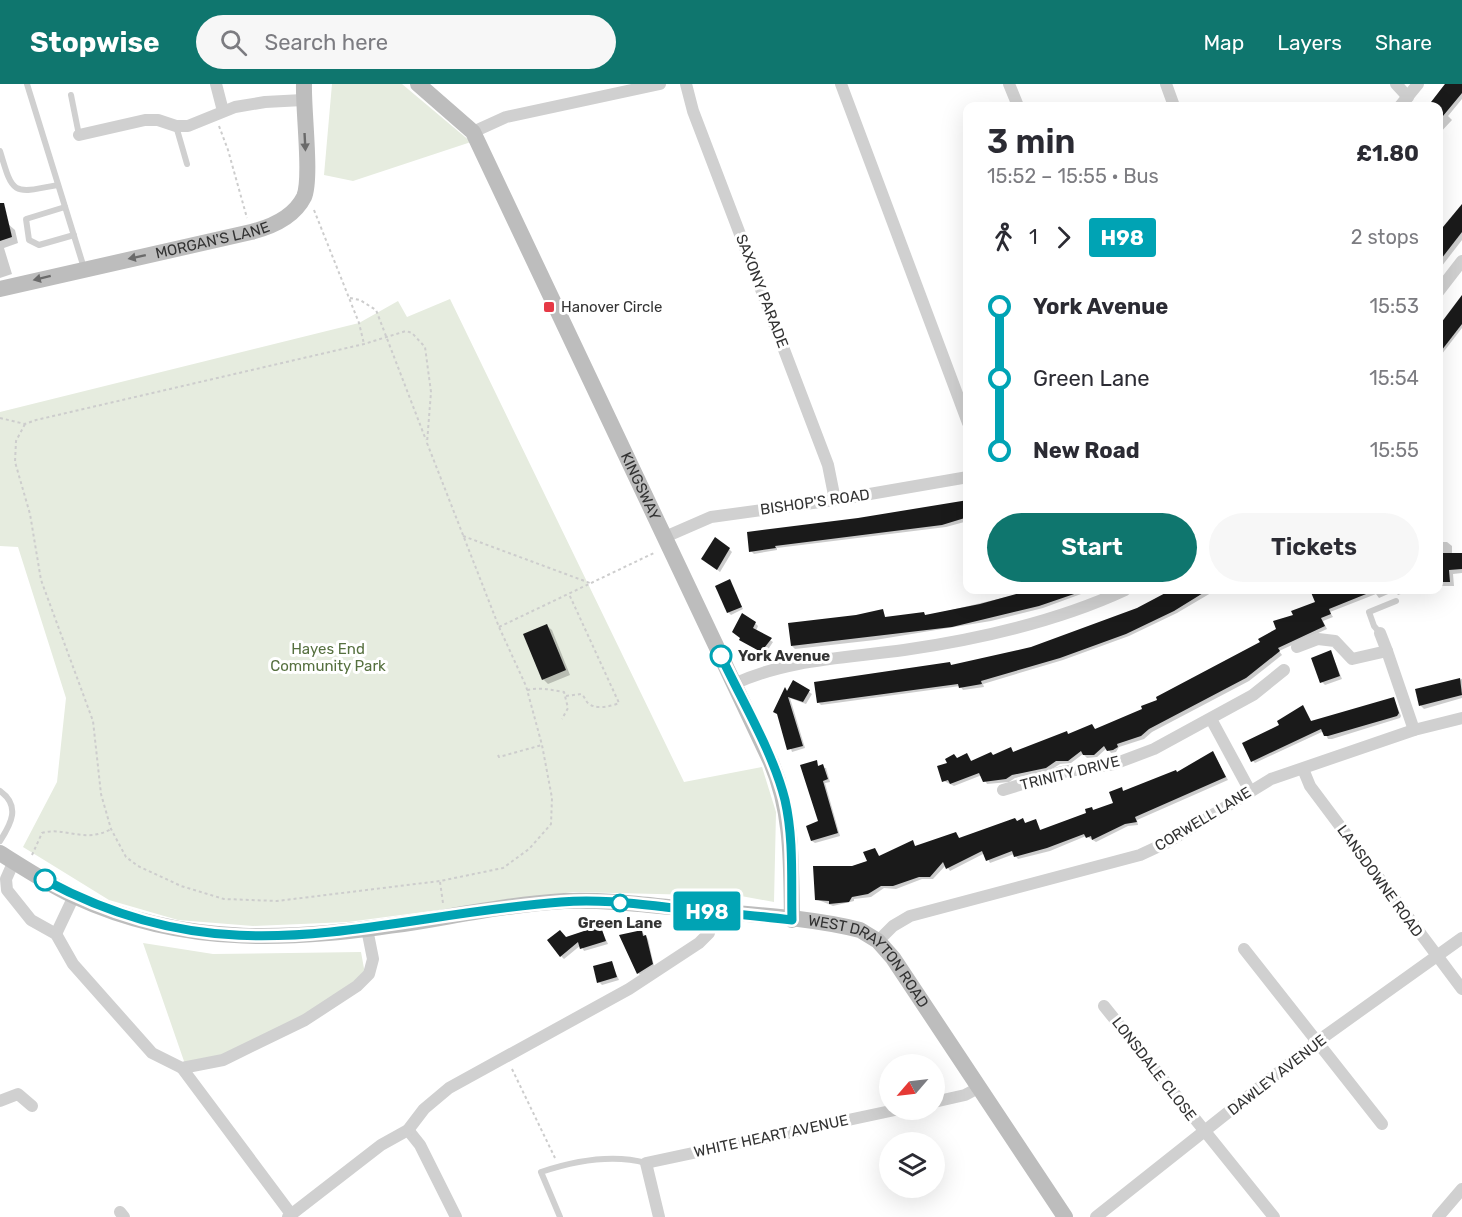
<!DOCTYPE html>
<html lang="en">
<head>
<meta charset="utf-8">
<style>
  :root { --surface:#fff; --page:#f7f7f7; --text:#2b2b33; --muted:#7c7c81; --accent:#0f766e }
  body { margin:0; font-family:Rubik,sans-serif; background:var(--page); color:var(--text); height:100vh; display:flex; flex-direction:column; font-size:22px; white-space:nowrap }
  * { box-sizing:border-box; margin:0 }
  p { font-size:20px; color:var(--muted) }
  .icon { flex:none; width:33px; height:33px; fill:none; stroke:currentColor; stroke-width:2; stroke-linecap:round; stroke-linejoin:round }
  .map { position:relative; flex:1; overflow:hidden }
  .panel { position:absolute; left:963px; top:18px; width:480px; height:492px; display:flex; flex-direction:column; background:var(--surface); border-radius:12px; box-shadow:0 6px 24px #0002 }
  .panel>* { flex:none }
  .badge { padding:0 12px; border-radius:4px; font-size:21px; line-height:39px }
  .needle { width:39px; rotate:242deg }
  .buttons { position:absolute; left:879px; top:970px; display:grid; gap:12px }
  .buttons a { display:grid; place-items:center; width:66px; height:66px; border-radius:50%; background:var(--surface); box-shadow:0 6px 24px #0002; font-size:30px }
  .map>.badge { position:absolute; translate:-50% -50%; box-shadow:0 0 0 3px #fff }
  .legs { display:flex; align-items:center; gap:9px; height:66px; padding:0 24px; font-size:20px }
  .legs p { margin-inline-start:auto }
  .summary { display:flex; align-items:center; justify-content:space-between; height:102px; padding:0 24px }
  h1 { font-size:33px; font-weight:600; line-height:45px }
  .action { display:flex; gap:12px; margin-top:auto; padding:12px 24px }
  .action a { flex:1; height:69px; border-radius:36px; background:var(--accent); color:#fff; font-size:24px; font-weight:600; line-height:69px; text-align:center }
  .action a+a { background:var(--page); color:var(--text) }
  ul { padding:0 24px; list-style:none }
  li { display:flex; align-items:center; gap:21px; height:72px; font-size:22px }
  li i { display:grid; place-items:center; width:9px; height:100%; margin:0 8px; background:currentColor }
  li i::after { content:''; width:15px; height:15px; margin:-8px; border:4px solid; border-radius:50%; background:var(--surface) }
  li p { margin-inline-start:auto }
  li:first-child i { background:linear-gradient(#0000 50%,currentColor 0) }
  li:last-child i { background:linear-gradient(currentColor 50%,#0000 0) }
  header { display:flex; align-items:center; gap:36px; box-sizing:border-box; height:84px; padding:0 30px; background:var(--accent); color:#fff }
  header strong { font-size:28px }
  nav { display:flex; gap:33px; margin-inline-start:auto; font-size:21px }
  .search { width:420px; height:54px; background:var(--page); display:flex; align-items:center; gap:15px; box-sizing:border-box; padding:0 21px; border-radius:33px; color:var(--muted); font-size:22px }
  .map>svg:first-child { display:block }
  .green { fill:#e6ecdf }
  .shadow { fill:#0003 }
  .building { fill:#1a1a1a }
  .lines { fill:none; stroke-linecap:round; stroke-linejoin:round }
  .path { stroke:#cdcdcd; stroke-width:2; stroke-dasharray:3 3; stroke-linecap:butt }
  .lane { stroke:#d0d0d0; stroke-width:6 }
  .street { stroke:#d0d0d0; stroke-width:12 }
  .secondary { stroke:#bdbdbd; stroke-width:16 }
  .oneway { fill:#6a6a6a }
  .line-1-casing { stroke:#fff; stroke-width:14 }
  .line-1 { stroke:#00a3b4; stroke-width:9 }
  .poi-dot { fill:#e63946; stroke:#fff; stroke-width:2 }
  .stop-1-dot { fill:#fff; stroke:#00a3b4; stroke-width:3 }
  .labels { text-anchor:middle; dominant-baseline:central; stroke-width:6; stroke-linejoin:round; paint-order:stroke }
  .street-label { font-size:15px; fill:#333; stroke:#fff }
  .poi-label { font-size:15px; fill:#333; stroke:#fff; text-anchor:start }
  .park-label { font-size:15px; fill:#56703f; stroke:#fff }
  .stop-label { font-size:15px; font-weight:bold; fill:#333; stroke:#fff; text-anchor:start }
</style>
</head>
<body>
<header>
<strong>Stopwise</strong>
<div class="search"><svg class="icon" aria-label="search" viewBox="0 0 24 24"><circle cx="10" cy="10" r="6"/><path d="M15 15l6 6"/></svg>Search here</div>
<nav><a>Map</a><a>Layers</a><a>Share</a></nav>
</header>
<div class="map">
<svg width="1462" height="1133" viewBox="0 0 1462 1133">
  <rect width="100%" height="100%" fill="#fff"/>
  <g class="green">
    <path d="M 332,0 L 402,0 L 471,58 L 353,97 L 324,91 Z"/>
    <path d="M 450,215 L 684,698 L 762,683 L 776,728 L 774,818 L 741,812 L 573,808 L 348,838 L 253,842 L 178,836 L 109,816 L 23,763 L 57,698 L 66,614 L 18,463 L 0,462 L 0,328 L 359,239 L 398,217 L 407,233 Z"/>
    <path d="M 143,859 L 213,870 L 361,868 L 365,890 C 309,928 252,969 185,980 Z"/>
  </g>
  <g class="shadow">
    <path d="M 1445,0 L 1462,0 L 1462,15 L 1448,32 L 1452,36 L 1438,51 L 1438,22 L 1428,22 Z"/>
    <path d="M 1462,123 L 1462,156 L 1438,187 L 1438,152 Z"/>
    <path d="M 8,140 L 15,146 L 18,159 L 4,164 L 12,190 L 0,194 L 0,142 Z"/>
    <path d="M 1462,215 L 1462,244 L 1438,275 L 1438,245 Z"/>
    <path d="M 968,417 L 968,437 L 946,443 L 777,464 L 777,466 L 754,470 L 751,467 Z"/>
    <path d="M 1438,458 L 1447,458 L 1452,462 L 1452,470 L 1462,470 L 1462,489 L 1453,490 L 1454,502 L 1438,502 Z"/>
    <path d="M 729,465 L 732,468 L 720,488 L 706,477 Z"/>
    <path d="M 729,496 L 743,525 L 731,531 L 728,528 Z"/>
    <path d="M 1036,506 L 1092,506 L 1043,524 L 991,537 L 875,556 L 795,565 L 792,562 L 856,533 L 883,527 L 886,535 L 926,532 Z"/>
    <path d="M 1176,506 L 1216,506 L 1177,529 L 1129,552 L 1063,576 L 983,600 L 984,603 L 963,606 L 960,602 L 821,621 L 819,619 L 950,580 L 952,582 L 1032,564 L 1138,525 Z"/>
    <path d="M 1318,506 L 1409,507 L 1398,511 L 1395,507 L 1379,514 L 1376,510 L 1330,528 L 1333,533 L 1323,537 L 1327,545 L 1279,567 L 1282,571 L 1249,597 L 1152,648 L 1144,655 L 1119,663 L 1116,668 L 1111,669 L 1107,664 L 1097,673 L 1087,674 L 1083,670 L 1071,679 L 1060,680 L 1049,687 L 1015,694 L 1009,698 L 987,700 L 982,691 L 954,702 L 944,697 L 957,675 L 967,671 L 972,678 L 994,672 L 1011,664 L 1014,669 L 1069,651 L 1096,646 L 1144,626 L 1262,558 L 1295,532 L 1317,519 L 1312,507 Z"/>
    <path d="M 755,539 L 758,542 L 756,547 L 773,558 L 765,570 L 741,556 Z"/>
    <path d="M 547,542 L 552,546 L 570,591 L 548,600 L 543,595 Z"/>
    <path d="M 1331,568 L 1342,595 L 1325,601 L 1322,598 Z"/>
    <path d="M 1462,595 L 1462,614 L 1424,625 L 1421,622 L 1417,607 Z"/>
    <path d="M 794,598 L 812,610 L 806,620 L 790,614 L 805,664 L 792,668 L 779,631 Z"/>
    <path d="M 1394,615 L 1401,632 L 1400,634 L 1332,655 L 1328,655 L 1324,647 L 1255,679 L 1253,677 L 1281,642 L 1303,623 L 1312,639 Z"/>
    <path d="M 1213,669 L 1228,696 L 1137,736 L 1138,741 L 1128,742 L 1096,758 L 1086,752 L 1050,767 L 1018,775 L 1014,770 L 990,779 L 985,769 L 950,787 L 946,781 L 933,795 L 922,795 L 896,805 L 884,804 L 871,813 L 854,815 L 854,817 L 833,822 L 816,815 L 853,783 L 869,778 L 875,765 L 880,774 L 912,758 L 916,763 L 956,749 L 960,755 L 1023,736 L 1026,740 L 1036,736 L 1041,747 L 1087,729 L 1092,724 L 1094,727 L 1114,720 L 1121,705 L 1125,708 L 1177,689 Z"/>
    <path d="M 816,678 L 819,683 L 826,684 L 830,698 L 825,699 L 840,752 L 815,759 L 812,757 L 820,738 Z"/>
    <path d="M 601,845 L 608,860 L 584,867 L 581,861 L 564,875 L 561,872 L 566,854 Z"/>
    <path d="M 641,847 L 648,855 L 654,882 L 640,891 L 638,889 Z"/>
    <path d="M 611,878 L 619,896 L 602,901 L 599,898 Z"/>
  </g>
  <g class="building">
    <path d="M 1445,0 L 1462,0 L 1462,9 L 1438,38 L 1438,22 L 1428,22 Z"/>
    <path d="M 0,119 L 4,119 L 12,153 L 0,157 Z"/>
    <path d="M 1462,120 L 1462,148 L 1438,179 L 1438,149 Z"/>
    <path d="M 1462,211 L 1462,240 L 1438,271 L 1438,243 Z"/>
    <path d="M 968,416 L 968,433 L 942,441 L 775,462 L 776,464 L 749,468 L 747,448 L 858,434 Z"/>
    <path d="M 715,453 L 730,464 L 717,486 L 701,475 Z"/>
    <path d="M 1438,469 L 1462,469 L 1462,485 L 1449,486 L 1450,498 L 1438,498 Z"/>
    <path d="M 730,495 L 742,523 L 727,529 L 715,502 Z"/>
    <path d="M 1031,506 L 1080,508 L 1039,522 L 952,543 L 791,562 L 788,539 L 856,531 L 883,525 L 885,533 L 924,528 L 925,531 L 980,520 Z"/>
    <path d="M 1171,506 L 1208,506 L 1174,527 L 1126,550 L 1060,574 L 981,597 L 982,600 L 959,604 L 958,600 L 817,619 L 814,598 L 950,578 L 951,581 L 1031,563 L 1137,524 Z"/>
    <path d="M 1310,506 L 1376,506 L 1329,525 L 1331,530 L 1321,534 L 1325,542 L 1278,564 L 1280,567 L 1246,594 L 1149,645 L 1141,652 L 1117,660 L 1118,663 L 1113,666 L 1107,667 L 1104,662 L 1094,671 L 1083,671 L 1081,667 L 1068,677 L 1056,677 L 1046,684 L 1012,691 L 1006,695 L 983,698 L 979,689 L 950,700 L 948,696 L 942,698 L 937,682 L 947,679 L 945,675 L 954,670 L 957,674 L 967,669 L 971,677 L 991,668 L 993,671 L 1011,663 L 1013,668 L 1067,647 L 1068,650 L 1092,640 L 1095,645 L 1142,625 L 1141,622 L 1157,616 L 1156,613 L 1260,558 L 1258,555 L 1276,545 L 1273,537 L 1293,531 L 1291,527 L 1315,518 Z"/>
    <path d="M 742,529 L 756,538 L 753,544 L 772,554 L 761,568 L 739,556 L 740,554 L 732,548 Z"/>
    <path d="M 547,540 L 566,586 L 542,596 L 523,550 Z"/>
    <path d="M 1331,566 L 1340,592 L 1320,599 L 1311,574 Z"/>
    <path d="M 1460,594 L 1462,611 L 1419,622 L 1415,605 Z"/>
    <path d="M 793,596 L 810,606 L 803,618 L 788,613 L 803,662 L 787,666 L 777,630 L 773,628 L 785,603 L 787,607 Z"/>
    <path d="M 1394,613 L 1399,629 L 1397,632 L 1328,652 L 1324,652 L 1321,645 L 1251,678 L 1242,659 L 1279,641 L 1277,637 L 1303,621 L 1311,637 Z"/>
    <path d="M 1213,667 L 1226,693 L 1135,733 L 1137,738 L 1125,740 L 1092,756 L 1091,752 L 1086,754 L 1084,750 L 1047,764 L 1014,773 L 1012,767 L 986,777 L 982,767 L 946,785 L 943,778 L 930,793 L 919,793 L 893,802 L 881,802 L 868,810 L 852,813 L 849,818 L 829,820 L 829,817 L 815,816 L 813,782 L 852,782 L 867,777 L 863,768 L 875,764 L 879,772 L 913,756 L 915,762 L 956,748 L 959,754 L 1015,734 L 1017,737 L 1023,734 L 1025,739 L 1036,735 L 1040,746 L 1086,729 L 1085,725 L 1092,723 L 1093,726 L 1113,719 L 1109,708 L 1122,703 L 1123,707 L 1176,686 L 1177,688 Z"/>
    <path d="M 817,676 L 818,682 L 823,680 L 828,695 L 823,697 L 838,749 L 811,757 L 806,742 L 818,737 L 800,681 Z"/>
    <path d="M 599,842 L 595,845 L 601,843 L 606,857 L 580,865 L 578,858 L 560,873 L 547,856 L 560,846 L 566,853 Z"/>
    <path d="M 642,846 L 643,852 L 646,851 L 653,880 L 637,890 L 619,851 Z"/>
    <path d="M 612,877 L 617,893 L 597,899 L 593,882 Z"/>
  </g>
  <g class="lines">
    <g class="path">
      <path d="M 219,42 L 228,66 L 247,134"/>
      <path d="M 314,126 L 359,239 L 364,260"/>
      <path d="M 350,214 L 360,216 L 376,226 L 426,356"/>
      <path d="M 0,334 L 25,340 L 36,336 L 364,260 L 406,247 L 412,249 L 425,263 L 431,308 L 427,359 L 499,543 L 526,602 L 542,661 L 552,714 L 551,740 L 529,765 L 503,784 L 440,797 L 277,817 L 224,815 L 181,802 L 138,782 L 126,773 L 111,745 L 101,710 L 93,637 L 41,496 L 30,430 L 15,378 L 16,357 L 25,340"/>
      <path d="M 463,452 L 590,499"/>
      <path d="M 499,543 L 656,468"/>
      <path d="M 527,606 C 541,603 551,606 564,608 L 568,624 L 562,635"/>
      <path d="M 566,612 L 581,610 C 584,612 585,615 587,618 C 593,626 610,623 619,619 L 569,510"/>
      <path d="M 498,671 L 499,673 L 542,661"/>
      <path d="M 32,771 L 42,749 C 64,742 85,760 111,745"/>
      <path d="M 440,798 L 443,819"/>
      <path d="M 512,985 L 555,1074"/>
    </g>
    <g class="lane">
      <path d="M 27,0 L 84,184"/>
      <path d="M 71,11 L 79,51"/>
      <path d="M 176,42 L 187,80"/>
      <path d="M 0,67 C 13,111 12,110 58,101"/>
      <path d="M 65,123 L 26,135 L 29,156 L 39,161 L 74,151"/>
      <path d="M 1380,549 L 1374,542 L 1369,528 L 1396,517"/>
      <path d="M 0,707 C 21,722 11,740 0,757"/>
      <path d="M 560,1133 L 541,1088 C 574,1077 613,1070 646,1079"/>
    </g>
    <g class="street">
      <path d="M 216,0 L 223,27"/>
      <path d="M 686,0 L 693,27 L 828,381 L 835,416"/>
      <path d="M 841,0 L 968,339"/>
      <path d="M 1009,0 L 1018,22"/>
      <path d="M 1166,0 L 1174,22"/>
      <path d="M 1396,0 L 1408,13"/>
      <path d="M 1400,22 L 1418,0"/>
      <path d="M 473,48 L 506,33 L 660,0"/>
      <path d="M 79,51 L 145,36 L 158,36 L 176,42 L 188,42 L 235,23 L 265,18 L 303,16"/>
      <path d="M 1438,208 L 1462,177"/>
      <path d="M 665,453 L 711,433 L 835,416 L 968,393"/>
      <path d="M 1380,549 L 1387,567"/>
      <path d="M 1297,563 L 1318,555 L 1335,557 L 1352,575 L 1387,567 L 1414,646"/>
      <path d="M 734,600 C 787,575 847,574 904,566 C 980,555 1056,538 1125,506"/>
      <path d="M 1211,635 L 1250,707"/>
      <path d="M 1303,685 L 1310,702 L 1462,905"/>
      <path d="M 1003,706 L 1062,688 L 1114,680 L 1154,665 L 1253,611 L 1284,586"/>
      <path d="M 14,777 L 6,795 L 7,806 L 31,836 L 56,850 L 73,880 L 152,969 L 182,984 L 223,976 L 305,936 L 357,902 L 369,890 L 373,875 L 367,845"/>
      <path d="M 56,850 L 74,812"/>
      <path d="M 878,857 L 893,842 L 910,832 L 1140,771 L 1168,758 L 1271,695 L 1414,646 L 1462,634"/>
      <path d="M 1244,865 L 1382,1040"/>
      <path d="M 1104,922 L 1274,1133"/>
      <path d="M 182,984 L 291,1130"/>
      <path d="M 0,1017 L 18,1010 L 32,1022"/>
      <path d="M 934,1018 L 965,1011 L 980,1003"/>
      <path d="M 408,1046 L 420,1061 L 456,1133"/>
      <path d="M 120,1128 L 124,1133"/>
      <path d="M 288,1133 L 381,1061 L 408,1046 L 424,1025 L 449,1004 L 629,905 L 699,859 L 709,849 L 714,827"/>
      <path d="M 659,1133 L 646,1079 L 895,1026"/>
      <path d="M 1096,1133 L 1318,957 L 1462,854"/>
      <path d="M 1438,1133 L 1462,1105"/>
    </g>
    <g class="secondary">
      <path id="s1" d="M 418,0 L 473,48 L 771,678 C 793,729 791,782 792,836"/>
      <path id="s2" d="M 0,205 L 251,148 C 271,143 294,133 304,113 C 312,95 303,25 304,0"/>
      <path id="s3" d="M 0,769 C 24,784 48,800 74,812 C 188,865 296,856 416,838 C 465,830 514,820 564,817 C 609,815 654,822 699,826 C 752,831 809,833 860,846 L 878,857 L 893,874 L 1065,1133"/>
    </g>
  </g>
  <defs><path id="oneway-solid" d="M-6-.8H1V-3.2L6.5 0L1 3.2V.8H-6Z" transform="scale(1.5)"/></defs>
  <g class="oneway">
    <use href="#oneway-solid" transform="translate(305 58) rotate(87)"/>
    <use href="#oneway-solid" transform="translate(137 173) rotate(168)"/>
    <use href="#oneway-solid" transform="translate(42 194) rotate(166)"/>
  </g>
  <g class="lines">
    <g class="line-1-casing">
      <path id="line-1" d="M 45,796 C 233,897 367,833 561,818 C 596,815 630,819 665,823 C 707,827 750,831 792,836 C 791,797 794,755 785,716 C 773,668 742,617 721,572"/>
    </g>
    <use href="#line-1" class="line-1"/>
  </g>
  <rect class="poi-dot" x="543" y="217" width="12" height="12" rx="3"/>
  <g class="stop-1-dot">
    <circle cx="721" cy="572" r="10"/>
    <circle cx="45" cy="796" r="10"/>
    <circle cx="620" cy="819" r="8"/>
  </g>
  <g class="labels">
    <g class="street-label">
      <text stroke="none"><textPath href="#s2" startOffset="218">MORGAN'S LANE</textPath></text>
      <text transform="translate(762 207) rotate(69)">SAXONY PARADE</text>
      <text stroke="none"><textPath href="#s1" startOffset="465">KINGSWAY</textPath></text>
      <text transform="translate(815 418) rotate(-8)">BISHOP'S ROAD</text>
      <text transform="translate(1070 689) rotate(-14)">TRINITY DRIVE</text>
      <text transform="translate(1203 735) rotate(-31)">CORWELL LANE</text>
      <text transform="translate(1380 797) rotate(54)">LANSDOWNE ROAD</text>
      <text stroke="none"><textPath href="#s3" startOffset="906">WEST DRAYTON ROAD</textPath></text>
      <text transform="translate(1154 985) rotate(52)">LONSDALE CLOSE</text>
      <text transform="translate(1277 991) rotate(-38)">DAWLEY AVENUE</text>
      <text transform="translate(771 1052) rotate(-12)">WHITE HEART AVENUE</text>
    </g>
    <g class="poi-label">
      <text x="561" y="223">Hanover Circle</text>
    </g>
    <g class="park-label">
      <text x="328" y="565">Hayes End<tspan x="328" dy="17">Community Park</tspan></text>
    </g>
    <g class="stop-label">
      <text x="738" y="572">York Avenue</text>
      <text x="620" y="839" text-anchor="middle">Green Lane</text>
    </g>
  </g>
</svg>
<div class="buttons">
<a><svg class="needle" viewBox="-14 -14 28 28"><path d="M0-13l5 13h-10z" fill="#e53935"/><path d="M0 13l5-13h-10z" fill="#7c7c81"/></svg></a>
<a><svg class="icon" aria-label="layers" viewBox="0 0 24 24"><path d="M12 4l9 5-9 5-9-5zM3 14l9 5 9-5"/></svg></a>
</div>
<b class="badge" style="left:707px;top:827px;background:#00a3b4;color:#fff">H98</b>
<section class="panel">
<div class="summary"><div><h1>3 min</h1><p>15:52 – 15:55 · Bus</p></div><b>£1.80</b></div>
<div class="legs"><svg class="icon" aria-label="walk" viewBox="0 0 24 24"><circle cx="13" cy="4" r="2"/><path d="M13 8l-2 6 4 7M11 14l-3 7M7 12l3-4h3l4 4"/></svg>1<svg class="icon" aria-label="forward" viewBox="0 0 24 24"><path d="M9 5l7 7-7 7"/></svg><b class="badge" style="background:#00a3b4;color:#fff">H98</b><p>2 stops</p></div>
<ul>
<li><i style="color:#00a3b4"></i><b>York Avenue</b><p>15:53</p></li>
<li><i style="color:#00a3b4"></i><span>Green Lane</span><p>15:54</p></li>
<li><i style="color:#00a3b4"></i><b>New Road</b><p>15:55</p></li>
</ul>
<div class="action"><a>Start</a><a>Tickets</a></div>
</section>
</div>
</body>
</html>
